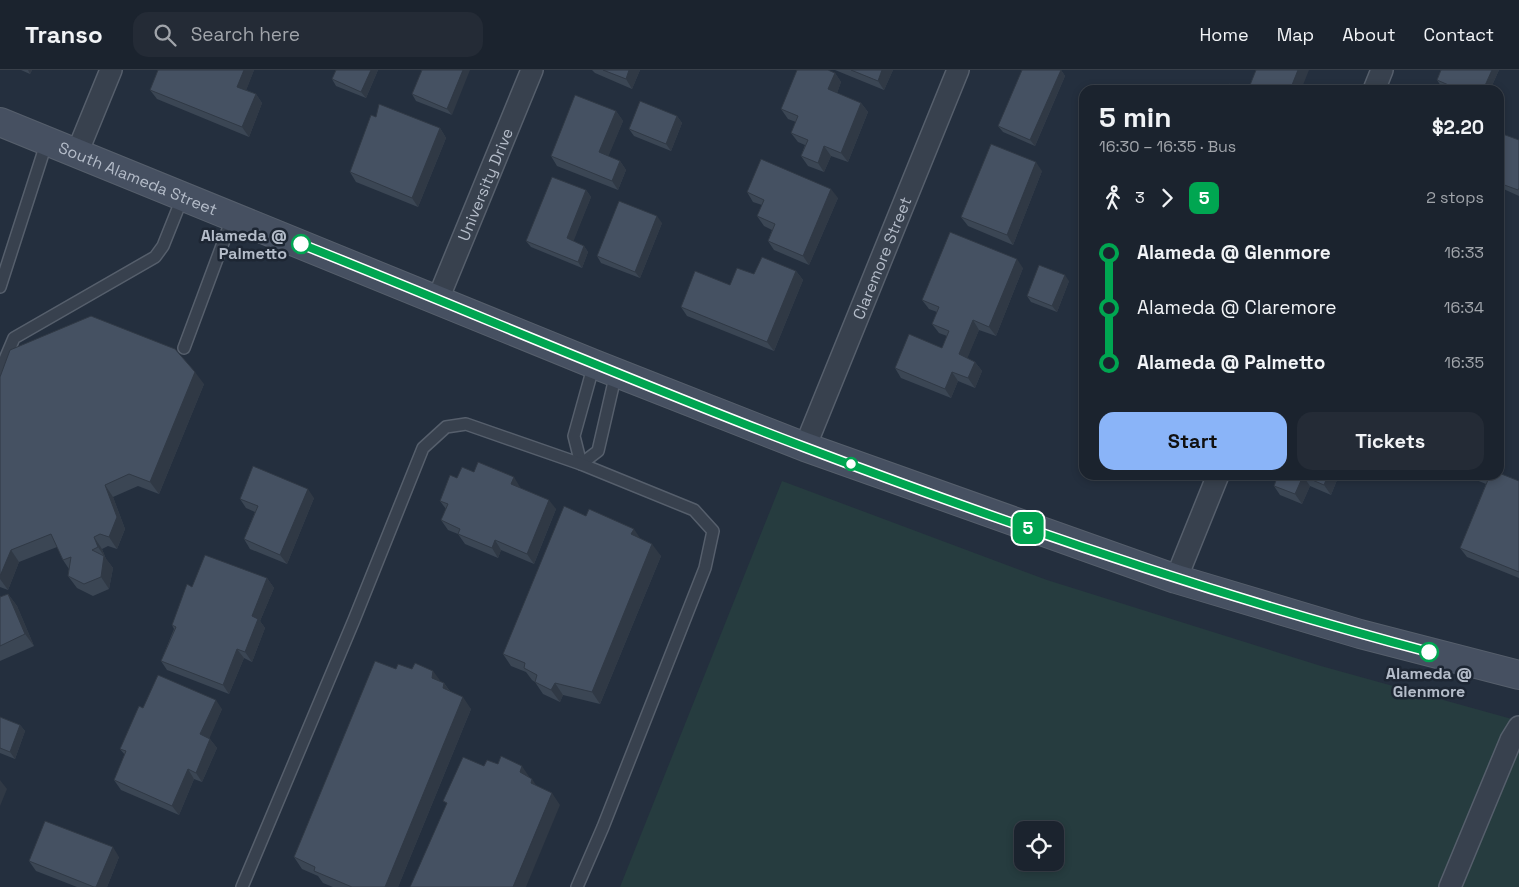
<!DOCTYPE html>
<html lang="en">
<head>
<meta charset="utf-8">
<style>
  :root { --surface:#1b232e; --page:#242b36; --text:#f1f3f6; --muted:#a0a4aa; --line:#39404a; --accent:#8ab4f8 }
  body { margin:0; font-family:"Space Grotesk",sans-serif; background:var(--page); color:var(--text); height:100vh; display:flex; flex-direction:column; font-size:19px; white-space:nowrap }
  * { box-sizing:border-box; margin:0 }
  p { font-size:16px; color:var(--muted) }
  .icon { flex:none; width:28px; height:28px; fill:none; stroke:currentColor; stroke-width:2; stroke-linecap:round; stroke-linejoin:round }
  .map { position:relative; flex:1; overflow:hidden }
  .details { position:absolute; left:1079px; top:15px; width:425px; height:395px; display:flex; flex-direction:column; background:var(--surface); border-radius:15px; box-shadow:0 2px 8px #0003,0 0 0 1px var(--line) }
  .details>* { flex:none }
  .badge { padding:0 10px; border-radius:8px; font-size:18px; line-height:32px }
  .buttons { position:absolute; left:1014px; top:751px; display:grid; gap:10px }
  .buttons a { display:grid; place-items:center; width:50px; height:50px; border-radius:10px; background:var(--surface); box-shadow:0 2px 8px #0003,0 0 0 1px var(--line); font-size:25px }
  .map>.badge { position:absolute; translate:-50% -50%; box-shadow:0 0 0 2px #fff }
  .legs { display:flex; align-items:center; gap:8px; height:55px; padding:0 20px; font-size:16px }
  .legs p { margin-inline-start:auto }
  .summary { display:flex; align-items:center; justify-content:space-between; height:85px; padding:0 20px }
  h1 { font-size:28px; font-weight:700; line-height:38px }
  .button { display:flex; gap:10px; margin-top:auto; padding:10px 20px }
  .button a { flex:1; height:58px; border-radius:15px; background:var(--accent); color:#111; font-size:20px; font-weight:700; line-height:58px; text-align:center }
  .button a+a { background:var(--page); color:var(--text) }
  ul { padding:0 20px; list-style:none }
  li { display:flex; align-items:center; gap:18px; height:55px; font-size:19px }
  li i { display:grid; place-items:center; width:8px; height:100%; margin:0 6px; background:currentColor }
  li i::after { content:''; width:12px; height:12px; margin:-6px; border:4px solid; border-radius:50%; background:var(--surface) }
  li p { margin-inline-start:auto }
  li:first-child i { background:linear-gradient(#0000 50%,currentColor 0) }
  li:last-child i { background:linear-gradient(currentColor 50%,#0000 0) }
  header { display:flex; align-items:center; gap:30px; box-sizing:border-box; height:70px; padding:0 25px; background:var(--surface); border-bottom:1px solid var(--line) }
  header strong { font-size:24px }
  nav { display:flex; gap:28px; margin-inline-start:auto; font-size:18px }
  .search { width:350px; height:45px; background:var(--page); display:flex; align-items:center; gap:12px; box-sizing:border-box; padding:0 18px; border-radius:15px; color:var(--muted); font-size:19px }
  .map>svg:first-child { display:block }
  .green { fill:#263c3f; fill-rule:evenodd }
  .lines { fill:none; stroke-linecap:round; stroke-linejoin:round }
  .service-casing { stroke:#565f6c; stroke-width:14 }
  .minor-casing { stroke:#565f6c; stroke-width:24 }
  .secondary-casing { stroke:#565f6c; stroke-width:30 }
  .service { stroke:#38414e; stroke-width:11 }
  .minor { stroke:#38414e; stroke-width:21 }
  .secondary { stroke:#465061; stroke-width:28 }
  .wall { fill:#3b4654 }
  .shaded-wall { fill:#303945 }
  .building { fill:#455162; stroke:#303945 }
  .line-1-casing { stroke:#fff; stroke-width:11 }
  .line-1 { stroke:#00a651; stroke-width:8 }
  .stop-1-dot { fill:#fff; stroke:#00a651; stroke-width:2.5 }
  .labels { text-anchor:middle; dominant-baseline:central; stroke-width:5; stroke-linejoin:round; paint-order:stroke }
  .street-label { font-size:16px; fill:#b4bcc9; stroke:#1d2633 }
  .stop-label { font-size:16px; font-weight:bold; fill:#b4bcc9; stroke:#1d2633; text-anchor:end }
</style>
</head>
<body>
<header>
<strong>Transo</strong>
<div class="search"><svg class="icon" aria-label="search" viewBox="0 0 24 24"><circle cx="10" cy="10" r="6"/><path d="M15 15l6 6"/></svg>Search here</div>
<nav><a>Home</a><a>Map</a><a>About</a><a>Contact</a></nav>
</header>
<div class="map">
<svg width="1519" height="817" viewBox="0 0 1519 817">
  <rect width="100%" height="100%" fill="#242f3e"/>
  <path class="green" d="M 782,411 L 1047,510 L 1321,596 L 1519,651 L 1519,817 L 620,817 ZM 1022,760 L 1055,760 L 1055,792 L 1022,792 Z"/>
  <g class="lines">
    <g class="service-casing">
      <g id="service">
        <path d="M 0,217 L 47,71"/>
        <path d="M 184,278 L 233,146"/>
        <path d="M 594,294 L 574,366 L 581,394 L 598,381 L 616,303"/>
        <path d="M 0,301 L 14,268 L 155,187 L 163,176 L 183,126"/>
        <path d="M 242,817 L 354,550 L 423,378 L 446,357 L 466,354 L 581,394 L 694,440 L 713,461 L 705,498 L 603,757 L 577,817"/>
      </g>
    </g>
    <g class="minor-casing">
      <g id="minor">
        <path d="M 1374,20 L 1382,0"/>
        <path d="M 77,83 L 111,0"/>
        <path id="s1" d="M 438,229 L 532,0"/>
        <path id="s2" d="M 805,377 L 958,0"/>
        <path d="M 1176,509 L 1218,405"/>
        <path d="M 1450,817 L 1511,670 L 1519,657"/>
      </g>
    </g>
    <g class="secondary-casing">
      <g id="secondary">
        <path id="s3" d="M 0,52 L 594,294 L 805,377 L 1176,509 L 1360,564 L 1519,605"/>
      </g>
    </g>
    <use href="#service" class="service"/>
    <use href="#minor" class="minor"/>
    <use href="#secondary" class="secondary"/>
  </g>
  <g class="wall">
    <path d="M 21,0 L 32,0 L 30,4 Z"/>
    <path d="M 254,0 L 246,20 L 256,24 L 262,33 L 249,67 L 157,29 L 150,20 Z"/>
    <path d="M 336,0 L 378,0 L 366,28 L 336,16 L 332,9 Z"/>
    <path d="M 422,0 L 452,45 L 416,31 L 412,24 Z"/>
    <path d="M 592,0 L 640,0 L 632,19 L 595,3 Z"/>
    <path d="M 835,0 L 893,0 L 884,20 Z"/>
    <path d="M 1061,0 L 1065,6 L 1035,76 L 1003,62 L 998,56 Z"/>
    <path d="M 1441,0 L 1499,0 L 1490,20 L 1450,20 L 1441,16 L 1437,10 Z"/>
    <path d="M 835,3 L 841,12 L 837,23 L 861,33 L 868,42 L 848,92 L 831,86 L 824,102 L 808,96 L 801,86 L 805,75 L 798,72 L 791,63 L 796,52 L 788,49 L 781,39 Z"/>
    <path d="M 616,41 L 623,51 L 608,86 L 620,91 L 626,100 L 618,120 L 557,96 L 551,86 Z"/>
    <path d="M 677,46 L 682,53 L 671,81 L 634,66 L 629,59 Z"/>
    <path d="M 376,47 L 440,58 L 446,68 L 418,137 L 356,112 L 350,102 Z"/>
    <path d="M 1499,67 L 1519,70 L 1519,126 L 1499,117 Z"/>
    <path d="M 1042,101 L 1013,175 L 968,156 L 961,147 Z"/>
    <path d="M 586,120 L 591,127 L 573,171 L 584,176 L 588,182 L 582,198 L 531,177 L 526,171 Z"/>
    <path d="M 747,122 L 838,128 L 809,195 L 774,180 L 768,171 L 772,160 L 764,156 L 757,146 L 762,135 L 753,132 Z"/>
    <path d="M 662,153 L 640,208 L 601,193 L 597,186 Z"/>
    <path d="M 1023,198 L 996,266 L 979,260 L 967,288 L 975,292 L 982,301 L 975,318 L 958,311 L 951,328 L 901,308 L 895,298 L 942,278 L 947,266 L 939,263 L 932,254 L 937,242 L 929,239 L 922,230 Z"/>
    <path d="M 796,201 L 803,210 L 774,281 L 687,246 L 681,237 L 754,204 Z"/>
    <path d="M 1069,211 L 1057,242 L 1031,232 L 1027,226 Z"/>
    <path d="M 0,307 L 204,314 L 159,424 L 138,416 L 113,427 L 125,459 L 117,479 L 108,476 L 102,479 L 106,489 L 113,498 L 109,519 L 93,526 L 77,518 L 68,506 L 69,499 L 63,490 L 57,477 L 19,492 L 8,520 L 0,517 Z"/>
    <path d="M 474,402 L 520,417 L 520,418 L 556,439 L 534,494 L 501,480 L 498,488 L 465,474 L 458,464 L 448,460 L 441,450 L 446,439 L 440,431 Z"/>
    <path d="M 1278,405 L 1339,405 L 1331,425 L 1310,416 L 1302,434 L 1280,425 L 1274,416 Z"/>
    <path d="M 1464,405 L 1499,405 L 1519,411 L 1519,508 L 1467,487 L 1460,478 L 1486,414 Z"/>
    <path d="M 314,428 L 287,494 L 250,479 L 244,469 L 255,442 L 246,438 L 240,429 Z"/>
    <path d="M 641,469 L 661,486 L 600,634 L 563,625 L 560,632 L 543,624 L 535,612 L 532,610 L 526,602 L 511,596 L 503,584 Z"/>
    <path d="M 267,508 L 274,518 L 260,551 L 265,558 L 252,592 L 244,588 L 229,624 L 167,600 L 161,591 L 174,559 L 172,555 L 192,517 Z"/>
    <path d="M 8,524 L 17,536 L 34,576 L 0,591 L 0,527 Z"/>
    <path d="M 396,599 L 444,613 L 449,620 L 471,639 L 398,817 L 333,817 L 323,813 L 318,806 L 302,799 L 294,787 Z"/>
    <path d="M 143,638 L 222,639 L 209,668 L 217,678 L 202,712 L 194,709 L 179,745 L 121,720 L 114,710 L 125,685 L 120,679 Z"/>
    <path d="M 0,647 L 20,655 L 25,661 L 15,689 L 0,683 Z"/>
    <path d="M 119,787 L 107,817 L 77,817 L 36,801 L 29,791 Z"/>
  </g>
  <g class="shaded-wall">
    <path d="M 28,0 L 32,0 L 30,4 Z"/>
    <path d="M 244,0 L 254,0 L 244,26 L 237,17 Z"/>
    <path d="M 371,0 L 378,0 L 366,28 L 361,22 Z"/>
    <path d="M 463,0 L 470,0 L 452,45 L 447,39 Z"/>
    <path d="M 629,0 L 640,0 L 632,19 L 626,9 Z"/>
    <path d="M 882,0 L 893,0 L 884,20 L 878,11 Z"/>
    <path d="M 1061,0 L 1065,6 L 1035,76 L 1030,70 Z"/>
    <path d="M 1298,0 L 1309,0 L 1301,20 L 1290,20 Z"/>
    <path d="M 1492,0 L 1499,0 L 1490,20 L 1483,20 Z"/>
    <path d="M 835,3 L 841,12 L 835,29 L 828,19 Z"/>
    <path d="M 256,24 L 262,33 L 249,67 L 242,57 Z"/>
    <path d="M 861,33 L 868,42 L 848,92 L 841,83 Z"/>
    <path d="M 616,41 L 623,51 L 606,92 L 599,82 Z"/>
    <path d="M 677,46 L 682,53 L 671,81 L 666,74 Z"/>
    <path d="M 440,58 L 446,68 L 418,137 L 412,128 Z"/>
    <path d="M 824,76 L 831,86 L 824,102 L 818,93 Z"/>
    <path d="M 620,91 L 626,100 L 618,120 L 612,111 Z"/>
    <path d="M 1036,92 L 1042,101 L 1013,175 L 1007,165 Z"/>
    <path d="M 831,119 L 838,128 L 809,195 L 803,186 Z"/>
    <path d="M 586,120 L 591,127 L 572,175 L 567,168 Z"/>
    <path d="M 657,146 L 662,153 L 640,208 L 635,202 Z"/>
    <path d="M 584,176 L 588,182 L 582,198 L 578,192 Z"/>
    <path d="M 1017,189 L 1023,198 L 996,266 L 989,257 Z"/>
    <path d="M 796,201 L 803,210 L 774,281 L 767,272 Z"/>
    <path d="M 1065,205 L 1069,211 L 1057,242 L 1052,236 Z"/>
    <path d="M 973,250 L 979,260 L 965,294 L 959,284 Z"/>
    <path d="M 975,292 L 982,301 L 975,318 L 968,308 Z"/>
    <path d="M 195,302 L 204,314 L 159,424 L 150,412 Z"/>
    <path d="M 952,302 L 958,311 L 951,328 L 945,319 Z"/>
    <path d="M 1499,382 L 1501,386 L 1499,393 Z"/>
    <path d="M 1328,405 L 1339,405 L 1331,425 L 1324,415 Z"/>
    <path d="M 1487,405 L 1494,405 L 1490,415 L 1485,409 Z"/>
    <path d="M 1303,406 L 1310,416 L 1302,434 L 1295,424 Z"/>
    <path d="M 514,407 L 520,417 L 518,423 L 511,414 Z"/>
    <path d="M 105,415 L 113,427 L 125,459 L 117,479 L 109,467 Z"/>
    <path d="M 308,419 L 314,428 L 287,494 L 280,485 Z"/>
    <path d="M 549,430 L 556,439 L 534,494 L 527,484 Z"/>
    <path d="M 634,459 L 642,471 L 631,464 Z"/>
    <path d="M 94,467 L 102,479 L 106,489 L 98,477 Z"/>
    <path d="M 495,470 L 501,480 L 498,488 L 492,478 Z"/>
    <path d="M 652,474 L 661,486 L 600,634 L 592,622 Z"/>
    <path d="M 11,480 L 19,492 L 8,520 L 0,509 L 0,506 Z"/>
    <path d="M 104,486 L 113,498 L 109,519 L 101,507 Z"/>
    <path d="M 267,508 L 274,518 L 260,551 L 265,558 L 252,592 L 245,582 L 252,546 Z"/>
    <path d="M 8,524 L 17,536 L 34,576 L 25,564 Z"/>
    <path d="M 237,579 L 244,588 L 229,624 L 223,615 Z"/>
    <path d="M 433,601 L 442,613 L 432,608 Z"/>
    <path d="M 444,613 L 452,625 L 443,618 Z"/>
    <path d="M 555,613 L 563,625 L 560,632 L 551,620 Z"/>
    <path d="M 463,627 L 471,639 L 398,817 L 385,817 Z"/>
    <path d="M 216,630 L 222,639 L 207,674 L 200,664 Z"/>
    <path d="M 20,655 L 25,661 L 15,689 L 10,682 Z"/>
    <path d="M 210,669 L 217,678 L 202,712 L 196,703 Z"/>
    <path d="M 522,696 L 530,708 L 528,714 L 520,702 Z"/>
    <path d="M 188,699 L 194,709 L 179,745 L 172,736 Z"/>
    <path d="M 532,709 L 540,721 L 531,713 Z"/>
    <path d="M 0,710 L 7,719 L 0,736 Z"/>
    <path d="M 552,723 L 560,735 L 526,817 L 513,817 Z"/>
    <path d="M 113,777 L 119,787 L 107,817 L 96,817 Z"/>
  </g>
  <g class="building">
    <path d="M 158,0 L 244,0 L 237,17 L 256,24 L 242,57 L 150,20 Z"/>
    <path d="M 336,0 L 371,0 L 361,22 L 332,9 Z"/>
    <path d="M 422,0 L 463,0 L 447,39 L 412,24 Z"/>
    <path d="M 603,0 L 629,0 L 626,9 Z"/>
    <path d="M 797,0 L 828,0 L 835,3 L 828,19 L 861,33 L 841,83 L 824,76 L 818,93 L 801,86 L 808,70 L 791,63 L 798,46 L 781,39 Z"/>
    <path d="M 851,0 L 882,0 L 878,11 Z"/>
    <path d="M 1022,0 L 1061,0 L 1030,70 L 998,56 Z"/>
    <path d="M 1256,0 L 1298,0 L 1290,20 L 1248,20 Z"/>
    <path d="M 1441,0 L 1492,0 L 1483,20 L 1460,20 L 1437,10 Z"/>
    <path d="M 1229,14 L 1244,20 L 1226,20 Z"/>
    <path d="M 575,25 L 616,41 L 599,82 L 620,91 L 612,111 L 551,86 Z"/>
    <path d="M 640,31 L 677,46 L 666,74 L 629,59 Z"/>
    <path d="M 379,34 L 440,58 L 412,128 L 350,102 L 371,45 L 376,47 Z"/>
    <path d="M 1500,63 L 1519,70 L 1519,118 L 1518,120 L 1499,113 L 1499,67 Z"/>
    <path d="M 991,74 L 1036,92 L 1007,165 L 961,147 Z"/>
    <path d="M 761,89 L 831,119 L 803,186 L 768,171 L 775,154 L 757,146 L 764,130 L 747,122 Z"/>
    <path d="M 552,107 L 586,120 L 567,168 L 584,176 L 578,192 L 526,171 Z"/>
    <path d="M 619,131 L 657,146 L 635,202 L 597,186 Z"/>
    <path d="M 950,162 L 1017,189 L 989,257 L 973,250 L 959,284 L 975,292 L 968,308 L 952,302 L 945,319 L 895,298 L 909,264 L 942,278 L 949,261 L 932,254 L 939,237 L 922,230 Z"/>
    <path d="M 762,187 L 796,201 L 767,272 L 681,237 L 695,201 L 730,215 L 737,198 L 754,204 Z"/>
    <path d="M 1039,195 L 1065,205 L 1052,236 L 1027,226 Z"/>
    <path d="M 91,246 L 175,279 L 195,302 L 150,412 L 129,404 L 105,415 L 117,447 L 109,467 L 100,464 L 94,467 L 98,477 L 92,480 L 104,486 L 101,507 L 84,514 L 68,506 L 71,487 L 63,490 L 51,464 L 11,480 L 0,506 L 0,307 L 10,280 Z"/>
    <path d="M 478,392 L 514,407 L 511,414 L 549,430 L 527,484 L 495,470 L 492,478 L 458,464 L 460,459 L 441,450 L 448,434 L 440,431 L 450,405 L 457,408 L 462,397 L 474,402 Z"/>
    <path d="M 253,396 L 308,419 L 280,485 L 244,469 L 258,436 L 240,429 Z"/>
    <path d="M 1499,403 L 1519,411 L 1519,502 L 1460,478 L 1490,405 L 1499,405 Z"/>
    <path d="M 1278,405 L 1328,405 L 1324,415 L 1303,406 L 1295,424 L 1274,416 Z"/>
    <path d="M 1476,405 L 1487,405 L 1485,409 Z"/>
    <path d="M 564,436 L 586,446 L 589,439 L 634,459 L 631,464 L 652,474 L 592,622 L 555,613 L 551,620 L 535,612 L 537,605 L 524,598 L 525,593 L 503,584 Z"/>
    <path d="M 205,485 L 267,508 L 252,546 L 258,549 L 245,582 L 237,579 L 223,615 L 161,591 L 176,557 L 172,555 L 187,514 L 192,517 Z"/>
    <path d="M 8,524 L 25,564 L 0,576 L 0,527 Z"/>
    <path d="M 375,591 L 396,599 L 398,594 L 412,599 L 415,593 L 433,601 L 432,608 L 444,613 L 443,618 L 463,627 L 385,817 L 352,817 L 314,801 L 315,797 L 294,787 Z"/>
    <path d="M 158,605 L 216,630 L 200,664 L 210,669 L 196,703 L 188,699 L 172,736 L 114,710 L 126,681 L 120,679 L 139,636 L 143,638 Z"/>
    <path d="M 0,647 L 20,655 L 10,682 L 0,678 Z"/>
    <path d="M 501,686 L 522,696 L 520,702 L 532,709 L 531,713 L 552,723 L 513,817 L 410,817 L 447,733 L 443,731 L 463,687 L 484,696 L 487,690 L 498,694 Z"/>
    <path d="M 45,751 L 113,777 L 96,817 L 94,817 L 29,791 Z"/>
  </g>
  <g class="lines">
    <g class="line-1-casing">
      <path id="line-1" d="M 301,174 C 469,241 635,313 804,377 C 1009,455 1217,526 1429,582"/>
    </g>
    <use href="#line-1" class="line-1"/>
  </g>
  <g class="stop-1-dot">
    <circle cx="301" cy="174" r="9"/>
    <circle cx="851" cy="394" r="6"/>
    <circle cx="1429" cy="582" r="9"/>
  </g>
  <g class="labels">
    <g class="street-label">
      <text stroke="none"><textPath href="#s3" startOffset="149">South Alameda Street</textPath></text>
      <text stroke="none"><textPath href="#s1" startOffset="124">University Drive</textPath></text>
      <text stroke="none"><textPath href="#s2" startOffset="204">Claremore Street</textPath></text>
    </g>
    <g class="stop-label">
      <text x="287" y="165">Alameda @<tspan x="287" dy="18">Palmetto</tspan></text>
      <text x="1429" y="603" text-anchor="middle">Alameda @<tspan x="1429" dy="18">Glenmore</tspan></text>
    </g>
  </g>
</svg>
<div class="buttons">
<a><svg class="icon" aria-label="locate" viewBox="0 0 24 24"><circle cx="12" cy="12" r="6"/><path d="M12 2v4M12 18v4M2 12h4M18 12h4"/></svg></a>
</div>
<b class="badge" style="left:1028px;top:458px;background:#00a651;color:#fff">5</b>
<section class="details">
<div class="summary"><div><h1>5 min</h1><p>16:30 – 16:35 · Bus</p></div><b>$2.20</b></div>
<div class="legs"><svg class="icon" aria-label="walk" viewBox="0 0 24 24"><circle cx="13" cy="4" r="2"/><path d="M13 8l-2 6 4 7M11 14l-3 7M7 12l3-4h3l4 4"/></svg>3<svg class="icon" aria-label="forward" viewBox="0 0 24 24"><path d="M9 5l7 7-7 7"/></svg><b class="badge" style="background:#00a651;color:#fff">5</b><p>2 stops</p></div>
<ul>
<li><i style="color:#00a651"></i><b>Alameda @ Glenmore</b><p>16:33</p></li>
<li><i style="color:#00a651"></i><span>Alameda @ Claremore</span><p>16:34</p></li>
<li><i style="color:#00a651"></i><b>Alameda @ Palmetto</b><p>16:35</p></li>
</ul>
<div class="button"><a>Start</a><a>Tickets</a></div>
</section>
</div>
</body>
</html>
